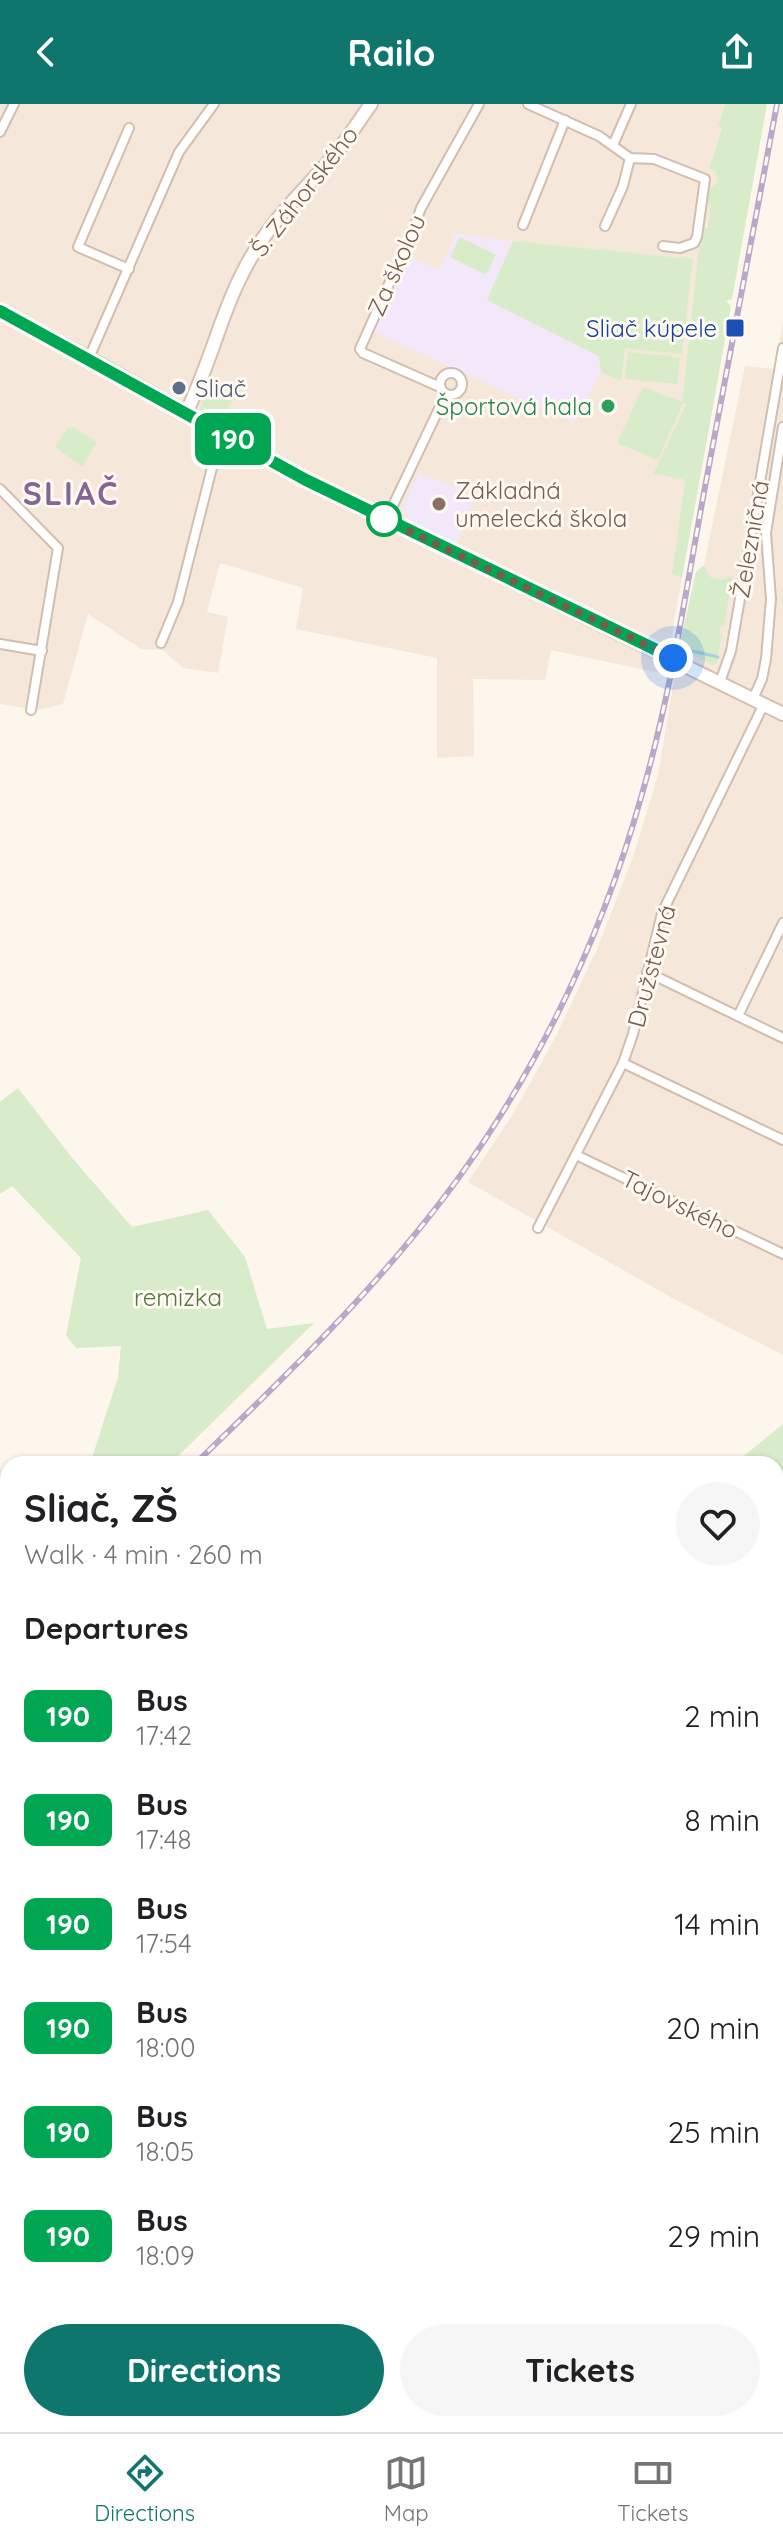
<!DOCTYPE html>
<html lang="en">
<head>
<meta charset="utf-8">
<style>
  :root { --surface:#fff; --page:#f6f6f6; --text:#202124; --muted:#757577; --line:#e0e0e0; --accent:#0f766e }
  body { margin:0; font-family:Quicksand,sans-serif; background:var(--page); color:var(--text); height:100vh; display:flex; flex-direction:column; font-size:30px; white-space:nowrap }
  * { box-sizing:border-box; margin:0 }
  p { font-size:26px; color:var(--muted) }
  .icon { flex:none; width:44px; height:44px; fill:none; stroke:currentColor; stroke-width:2; stroke-linecap:round; stroke-linejoin:round }
  .map { position:relative; flex:1; overflow:hidden }
  .details { position:absolute; left:0px; top:1352px; width:784px; height:976px; display:flex; flex-direction:column; background:var(--surface); border-radius:24px 24px 0 0; box-shadow:0 2px 6px #0004 }
  .details>* { flex:none }
  .badge { padding:0 16px; border-radius:12px; font-size:28px; line-height:52px }
  .you { position:absolute; width:40px; height:40px; margin:-20px; border:6px solid #fff; border-radius:50%; background:#1a73e8; box-shadow:0 0 0 12px #1a73e833 }
  .map>.badge { position:absolute; translate:-50% -50%; box-shadow:0 0 0 4px #fff }
  h2 { padding:0 24px; font-size:30px; line-height:72px }
  .round { display:grid; place-items:center; flex:none; width:84px; height:84px; border-radius:42px; background:var(--page) }
  .headline { display:flex; align-items:center; justify-content:space-between; height:136px; padding:0 24px }
  h1 { font-size:38px; font-weight:700; line-height:60px }
  .button { display:flex; gap:16px; margin-top:auto; padding:16px 24px }
  .button a { flex:1; height:92px; border-radius:48px; background:var(--accent); color:#fff; font-size:32px; font-weight:700; line-height:92px; text-align:center }
  .button a+a { background:var(--page); color:var(--text) }
  ul { padding:0; list-style:none }
  li { display:flex; align-items:center; gap:24px; height:104px; padding:0 24px }
  li div { flex:1 }
  li b { display:block; font-size:30px }
  li em { font-style:normal }
  li .badge { min-width:88px; font-weight:700; text-align:center }
  header { display:flex; justify-content:space-between; align-items:center; height:104px; padding:0 24px; background:var(--accent); color:#fff; font-size:36px; font-weight:700 }
  .menu { display:flex; justify-content:space-around; align-items:center; height:112px; border-top:2px solid var(--line); background:var(--surface); font-size:22px; color:var(--muted) }
  .menu a { display:grid; justify-items:center; gap:4px }
  .menu .on { color:var(--accent) }
  .map>svg:first-child { display:block }
  .residential { fill:#f5e8da }
  .education { fill:#f3e8fa }
  .green { fill:#d8ecc9 }
  .lines { fill:none; stroke-linecap:round; stroke-linejoin:round }
  .stream { stroke:#a5d3da; stroke-width:3 }
  .street-casing { stroke:#d1beb0; stroke-width:12 }
  .secondary-casing { stroke:#d6c0b0; stroke-width:16 }
  .street { stroke:#fff; stroke-width:8 }
  .secondary { stroke:#fff; stroke-width:12 }
  .rail-casing { stroke:#b9a8c9; stroke-width:6 }
  .rail { stroke:#fffaf3; stroke-width:3; stroke-dasharray:9; stroke-linecap:butt }
  .line-casing { stroke:#fff; stroke-width:18 }
  .line { stroke:#00a651; stroke-width:12 }
  .walk { stroke:#7a5c4d; stroke-width:8; stroke-dasharray:0 14.4 }
  .transit-dot { fill:#1a4fb4; stroke:#fffaf3; stroke-width:3 }
  .service-dot { fill:#5c6f8a; stroke:#fffaf3; stroke-width:3 }
  .leisure-dot { fill:#2e9e5b; stroke:#fffaf3; stroke-width:3 }
  .education-dot { fill:#8d6e63; stroke:#fffaf3; stroke-width:3 }
  .stop-dot { fill:#fff; stroke:#00a651; stroke-width:4 }
  .labels { text-anchor:middle; dominant-baseline:central; stroke-width:6; stroke-linejoin:round; paint-order:stroke }
  .street-label { font-size:24px; fill:#7a5c4d; stroke:#fffaf3 }
  .transit-label { font-size:24px; fill:#164399; stroke:#fffaf3; text-anchor:end }
  .service-label { font-size:24px; fill:#4e5e75; stroke:#fffaf3; text-anchor:start }
  .leisure-label { font-size:24px; fill:#27864d; stroke:#fffaf3; text-anchor:end }
  .education-label { font-size:24px; fill:#785e54; stroke:#fffaf3; text-anchor:start }
  .park-label { font-size:24px; fill:#537a41; stroke:#fffaf3 }
  .district-label { font-size:32px; font-weight:bold; letter-spacing:2px; fill:#846695; stroke:#fffaf3 }
</style>
</head>
<body>
<header><svg class="icon" aria-label="back" viewBox="0 0 24 24"><path d="M15 5l-7 7 7 7"/></svg>Railo<svg class="icon" aria-label="share" viewBox="0 0 24 24"><path d="M12 15V3M7 8l5-5 5 5M5 13v7h14v-7"/></svg></header>
<div class="map">
<svg width="783" height="2328" viewBox="0 0 783 2328">
  <rect width="100%" height="100%" fill="#fdf6ec"/>
  <g class="residential">
    <path d="M 0,0 L 725,0 L 718,21 L 722,24 L 709,63 L 715,67 L 718,77 L 706,124 L 701,124 L 682,297 L 686,300 L 653,370 L 685,376 L 672,470 L 682,474 L 667,557 L 662,555 L 660,569 L 551,546 L 545,576 L 473,575 L 474,652 L 437,654 L 437,554 L 296,525 L 303,484 L 220,459 L 207,508 L 228,513 L 218,569 L 183,564 L 163,546 L 141,545 L 88,510 L 63,600 L 38,606 L 0,600 Z"/>
    <path d="M 783,218 L 783,1251 L 674,1195 L 468,1078 L 513,1010 L 556,932 L 597,845 L 633,753 L 658,671 L 679,545 L 696,468 L 704,461 L 745,262 L 775,265 Z"/>
  </g>
  <g class="education">
    <path d="M 456,130 L 513,137 L 487,196 L 599,252 L 601,268 L 573,319 L 370,226 L 406,151 L 439,166 Z"/>
    <path d="M 419,369 L 475,392 L 457,439 L 408,416 L 410,412 L 401,408 Z"/>
  </g>
  <g class="green">
    <path d="M 725,0 L 767,0 L 732,195 L 726,197 L 731,202 L 682,474 L 672,470 L 685,376 L 653,370 L 686,300 L 683,299 L 658,356 L 617,339 L 643,283 L 682,298 L 701,123 L 707,124 L 711,100 L 706,98 L 709,87 L 718,77 L 715,67 L 709,64 L 722,24 L 718,22 Z"/>
    <path d="M 460,133 L 496,151 L 486,171 L 450,153 Z"/>
    <path d="M 513,137 L 693,155 L 682,250 L 625,244 L 621,277 L 601,268 L 599,252 L 487,196 Z"/>
    <path d="M 628,248 L 680,253 L 677,280 L 625,275 Z"/>
    <path d="M 208,283 L 234,294 L 220,319 L 199,307 Z"/>
    <path d="M 73,323 L 97,338 L 82,363 L 55,343 L 67,325 Z"/>
    <path d="M 704,462 L 710,473 L 721,476 L 732,472 L 724,522 L 721,522 L 719,530 L 722,531 L 717,558 L 713,561 L 679,545 L 696,468 Z"/>
    <path d="M 18,984 L 73,1055 L 132,1123 L 208,1106 L 245,1153 L 267,1225 L 314,1219 L 170,1360 L 90,1360 L 118,1273 L 121,1242 L 76,1244 L 66,1231 L 81,1154 L 12,1082 L 0,1090 L 0,998 Z"/>
    <path d="M 783,1320 L 783,2328 L 477,2328 L 476,2320 L 776,2320 L 776,1360 L 704,1360 L 708,1355 L 740,1355 Z"/>
    <path d="M 8,2146 L 8,2320 L 142,2320 L 138,2328 L 0,2328 L 0,2153 Z"/>
    <path d="M 223,2320 L 312,2320 L 307,2328 L 228,2328 Z"/>
  </g>
  <g class="lines">
    <path class="stream" d="M 679,544 L 718,553"/>
    <g class="street-casing">
      <g id="street">
        <path d="M 528,0 L 599,32 L 630,54 L 654,55 L 705,75 L 697,133 L 694,139 L 680,144 L 663,142"/>
        <path d="M 0,28 L 14,0"/>
        <path d="M 613,41 L 631,0"/>
        <path d="M 523,121 L 565,16"/>
        <path d="M 605,122 L 623,82 L 630,54"/>
        <path d="M 129,165 L 78,143 L 129,24"/>
        <path d="M 89,254 L 179,48 L 214,0"/>
        <circle cx="451" cy="280" r="11"/>
        <path d="M 440,283 L 363,249 L 360,245 L 413,126 L 421,104 L 479,0"/>
        <path d="M 0,385 L 58,444 L 31,606"/>
        <path d="M 386,416 L 446,290"/>
        <path d="M 161,539 L 178,498 L 218,340 L 223,329"/>
        <path d="M 0,540 L 42,547"/>
        <path d="M 720,578 L 731,547 L 783,244"/>
        <path d="M 753,595 L 762,575 L 766,555 L 771,495 L 766,429 L 783,323"/>
        <path d="M 647,868 L 783,934"/>
        <path d="M 738,912 L 783,819"/>
        <path d="M 623,959 L 783,1036"/>
        <path d="M 576,1051 L 783,1150"/>
        <path d="M 538,1124 L 623,959 L 633,930 L 662,809 L 764,600"/>
      </g>
    </g>
    <g class="secondary-casing">
      <g id="secondary">
        <path d="M 0,207 L 89,254 L 306,376 L 783,610"/>
        <path d="M 186,309 C 212,257 223,199 253,150 C 276,111 303,88 331,55 C 346,38 358,18 371,0"/>
      </g>
    </g>
    <use href="#street" class="street"/>
    <use href="#secondary" class="secondary"/>
    <g class="rail-casing">
      <g id="rail">
        <path d="M 195,1360 C 305,1253 415,1148 497,1017 C 561,916 610,805 642,690 C 671,590 686,485 705,383 C 729,255 753,128 777,0"/>
        <path d="M 0,1550 L 8,1542"/>
      </g>
    </g>
    <use href="#rail" class="rail"/>
  </g>
  <g class="lines">
    <g class="line-casing">
      <path id="line" d="M 0,207 L 306,376 L 673,554"/>
    </g>
    <use href="#line" class="line"/>
    <path class="walk" d="M 384,415 L 673,554"/>
  </g>
  <rect class="transit-dot" x="725" y="214" width="20" height="20" rx="4"/>
  <circle class="service-dot" cx="179" cy="284" r="8"/>
  <circle class="leisure-dot" cx="608" cy="302" r="8"/>
  <circle class="education-dot" cx="439" cy="400" r="8"/>
  <circle class="stop-dot" cx="384" cy="415" r="16"/>
  <g class="labels">
    <g class="street-label">
      <text transform="translate(304 87) rotate(-52)">Š. Záhorského</text>
      <text transform="translate(396 161) rotate(-66)">Za školou</text>
      <text transform="translate(750 435) rotate(-80)">Železničná</text>
      <text transform="translate(651 862) rotate(-75)">Družstevná</text>
      <text transform="translate(680 1100) rotate(26)">Tajovského</text>
    </g>
    <g class="transit-label">
      <text x="717" y="224">Sliač kúpele</text>
    </g>
    <g class="service-label">
      <text x="195" y="284">Sliač</text>
    </g>
    <g class="leisure-label">
      <text x="592" y="302">Športová hala</text>
    </g>
    <g class="education-label">
      <text x="455" y="386">Základná<tspan x="455" dy="28">umelecká škola</tspan></text>
    </g>
    <g class="park-label">
      <text x="178" y="1193">remizka</text>
    </g>
    <g class="district-label">
      <text x="71" y="389">SLIAČ</text>
    </g>
  </g>
</svg>
<div class="you" style="left:673px;top:554px"></div>
<b class="badge" style="left:233px;top:335px;background:#00a651;color:#fff">190</b>
<section class="details">
<div class="headline"><div><h1>Sliač, ZŠ</h1><p>Walk · 4 min · 260 m</p></div><a class="round"><svg class="icon" aria-label="heart" viewBox="0 0 24 24"><path d="M12 20l-8-8c-3-5 5-10 8-4 3-6 11-1 8 4z"/></svg></a></div>
<h2>Departures</h2>
<ul>
<li><span class="badge" style="background:#00a651;color:#fff">190</span><div><b>Bus</b><p>17:42</p></div><em>2 min</em></li>
<li><span class="badge" style="background:#00a651;color:#fff">190</span><div><b>Bus</b><p>17:48</p></div><em>8 min</em></li>
<li><span class="badge" style="background:#00a651;color:#fff">190</span><div><b>Bus</b><p>17:54</p></div><em>14 min</em></li>
<li><span class="badge" style="background:#00a651;color:#fff">190</span><div><b>Bus</b><p>18:00</p></div><em>20 min</em></li>
<li><span class="badge" style="background:#00a651;color:#fff">190</span><div><b>Bus</b><p>18:05</p></div><em>25 min</em></li>
<li><span class="badge" style="background:#00a651;color:#fff">190</span><div><b>Bus</b><p>18:09</p></div><em>29 min</em></li>
</ul>
<div class="button"><a>Directions</a><a>Tickets</a></div>
</section>
</div>
<nav class="menu">
<a class="on"><svg class="icon" aria-label="directions" viewBox="0 0 24 24"><path d="M12 3l9 9-9 9-9-9zM9 14v-3h6M13 9l2 2-2 2"/></svg>Directions</a>
<a><svg class="icon" aria-label="map" viewBox="0 0 24 24"><path d="M3 6l6-2 6 2 6-2v14l-6 2-6-2-6 2zM9 4v14M15 6v14"/></svg>Map</a>
<a><svg class="icon" aria-label="tickets" viewBox="0 0 24 24"><path d="M3 7h18v10H3zM15 7v10"/></svg>Tickets</a>
</nav>
</body>
</html>
